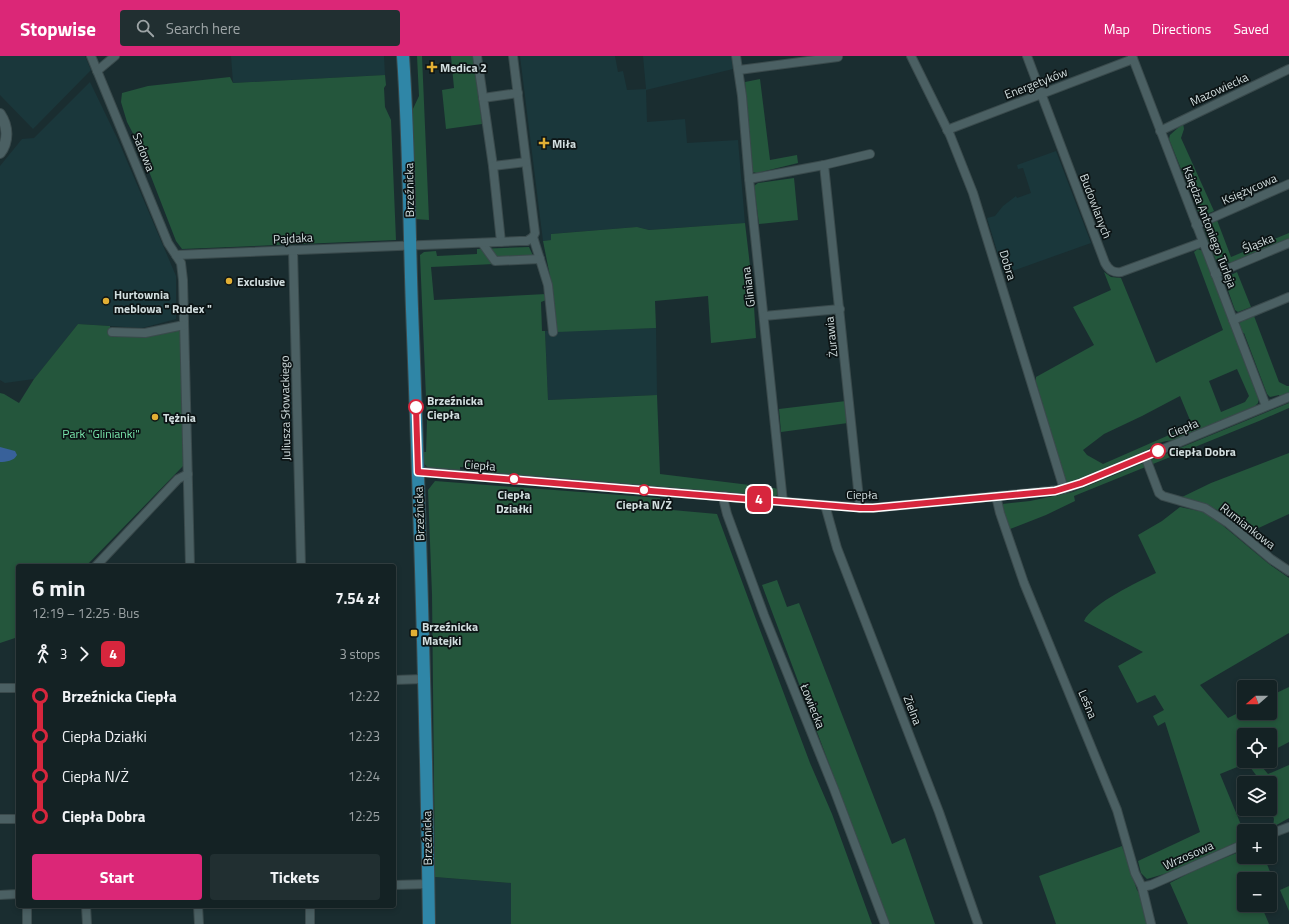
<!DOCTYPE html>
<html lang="en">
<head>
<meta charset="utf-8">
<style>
  :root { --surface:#142224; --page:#212f31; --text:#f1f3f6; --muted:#9da4a6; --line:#333f41; --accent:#db2777 }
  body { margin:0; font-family:"Titillium Web",sans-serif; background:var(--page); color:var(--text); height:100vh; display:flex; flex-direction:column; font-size:15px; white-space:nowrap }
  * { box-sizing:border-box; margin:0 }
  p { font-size:13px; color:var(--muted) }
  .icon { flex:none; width:22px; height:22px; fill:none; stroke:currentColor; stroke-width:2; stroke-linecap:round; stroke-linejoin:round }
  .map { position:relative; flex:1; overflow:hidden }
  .sheet { position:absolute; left:16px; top:508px; width:380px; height:344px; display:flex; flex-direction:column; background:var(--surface); border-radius:4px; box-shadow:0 2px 6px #0003,0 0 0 1px var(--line) }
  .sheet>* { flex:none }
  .badge { padding:0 8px; border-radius:6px; font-size:14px; line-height:26px }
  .needle { width:26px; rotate:250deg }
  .fabs { position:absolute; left:1237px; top:624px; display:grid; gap:8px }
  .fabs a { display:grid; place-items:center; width:40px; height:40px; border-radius:4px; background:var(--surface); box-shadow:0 2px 6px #0003,0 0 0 1px var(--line); font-size:20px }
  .map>.badge { position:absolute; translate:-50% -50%; box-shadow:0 0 0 2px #fff }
  .legs { display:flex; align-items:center; gap:6px; height:44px; padding:0 16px; font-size:13px }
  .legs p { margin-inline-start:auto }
  .summary { display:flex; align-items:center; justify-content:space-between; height:68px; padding:0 16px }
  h1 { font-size:22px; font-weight:700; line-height:30px }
  .action { display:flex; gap:8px; margin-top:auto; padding:8px 16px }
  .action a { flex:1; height:46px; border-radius:4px; background:var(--accent); color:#fff; font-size:16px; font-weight:700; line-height:46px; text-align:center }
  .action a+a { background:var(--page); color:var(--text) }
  ul { padding:0 16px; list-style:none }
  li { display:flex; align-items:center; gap:14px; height:40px; font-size:15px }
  li i { display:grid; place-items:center; width:6px; height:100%; margin:0 5px; background:currentColor }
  li i::after { content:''; width:10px; height:10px; margin:-5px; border:3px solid; border-radius:50%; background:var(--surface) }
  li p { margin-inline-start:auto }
  li:first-child i { background:linear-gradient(#0000 50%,currentColor 0) }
  li:last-child i { background:linear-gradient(currentColor 50%,#0000 0) }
  header { display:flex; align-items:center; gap:24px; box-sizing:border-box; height:56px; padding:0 20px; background:var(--accent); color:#fff }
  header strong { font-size:19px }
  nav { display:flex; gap:22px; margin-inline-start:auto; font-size:14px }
  .search { width:280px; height:36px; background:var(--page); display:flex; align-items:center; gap:10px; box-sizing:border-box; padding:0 14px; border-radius:4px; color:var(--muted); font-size:15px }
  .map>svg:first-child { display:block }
  .built { fill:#1a373b }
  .green { fill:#24563c; fill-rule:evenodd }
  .water { fill:#38619a }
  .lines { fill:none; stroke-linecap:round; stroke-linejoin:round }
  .minor-casing { stroke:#3a4a4c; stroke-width:10 }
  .tertiary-casing { stroke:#3a4a4c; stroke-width:12 }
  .primary-casing { stroke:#3a4a4c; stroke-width:14 }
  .minor { stroke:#4b6063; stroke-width:8 }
  .tertiary { stroke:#4b6063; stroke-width:10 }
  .primary { stroke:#2f86a7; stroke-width:12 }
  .line-1-casing { stroke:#fff; stroke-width:9 }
  .line-1 { stroke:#d7263d; stroke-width:6 }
  .poi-dot { fill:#e2af34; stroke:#0c1415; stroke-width:1.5 }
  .stop-1-dot { fill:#fff; stroke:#d7263d; stroke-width:2 }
  .labels { text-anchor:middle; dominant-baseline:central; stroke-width:3.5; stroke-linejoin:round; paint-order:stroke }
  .poi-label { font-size:12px; font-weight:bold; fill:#d2dedf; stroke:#0c1415; text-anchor:start }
  .street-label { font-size:12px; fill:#d2dedf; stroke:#0c1415 }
  .stop-label { font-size:12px; font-weight:bold; fill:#d2dedf; stroke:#0c1415; text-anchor:start }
  .park-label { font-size:12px; fill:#79e7ac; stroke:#0c1415 }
</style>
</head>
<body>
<header>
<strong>Stopwise</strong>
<div class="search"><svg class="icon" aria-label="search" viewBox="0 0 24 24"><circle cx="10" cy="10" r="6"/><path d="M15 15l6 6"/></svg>Search here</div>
<nav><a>Map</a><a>Directions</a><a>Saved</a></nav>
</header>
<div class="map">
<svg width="1289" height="868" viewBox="0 0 1289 868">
  <rect width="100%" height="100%" fill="#1a2d30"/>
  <g class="built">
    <path d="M 0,0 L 85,0 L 91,14 L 33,73 L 0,39 Z"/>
    <path d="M 231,0 L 384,0 L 385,19 L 233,27 Z"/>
    <path d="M 520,0 L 615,0 L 618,16 L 623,15 L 627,34 L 646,33 L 643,0 L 731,0 L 733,13 L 646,34 L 647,66 L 685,63 L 687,87 L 738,84 L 745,167 L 649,174 L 637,171 L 551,178 L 551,184 L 543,185 Z"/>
    <path d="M 90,26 L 118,84 L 176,220 L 176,263 L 142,272 L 78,268 L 34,323 L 5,327 L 0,324 L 0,110 L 22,83 L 34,82 Z"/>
    <path d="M 1056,95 L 1091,187 L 1004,218 L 987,162 L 995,160 L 1003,150 L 1016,140 L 1017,142 L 1031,137 L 1023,112 L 1018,113 L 1017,109 Z"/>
    <path d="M 656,272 L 657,339 L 548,344 L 545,275 Z"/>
    <path d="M 435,821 L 511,827 L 511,868 L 436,868 Z"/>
  </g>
  <g class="green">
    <path d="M 417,0 L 422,0 L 429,164 L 415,163 L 412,55 L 419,40 Z"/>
    <path d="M 451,0 L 474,0 L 482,68 L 446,73 L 442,34 L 454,32 Z"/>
    <path d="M 385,19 L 386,29 L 384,32 L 385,51 L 391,64 L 396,184 L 182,193 L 176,185 L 138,87 L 127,66 L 121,46 L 122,37 L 148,30 L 230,21 L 233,27 Z"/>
    <path d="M 760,23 L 770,104 L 797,99 L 798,107 L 757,117 L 752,116 L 751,111 L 745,26 Z"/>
    <path d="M 1183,67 L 1184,73 L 1181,82 L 1214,155 L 1202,160 L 1199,158 L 1169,83 L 1170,79 L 1179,71 L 1179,69 Z"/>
    <path d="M 794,122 L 798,164 L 759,168 L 754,130 L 758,127 Z"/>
    <path d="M 1217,164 L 1231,201 L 1289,177 L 1289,184 L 1231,208 L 1230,206 L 1221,209 L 1216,205 L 1204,173 L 1206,170 Z"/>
    <path d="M 745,167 L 753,235 L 756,282 L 711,287 L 708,240 L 655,245 L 656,272 L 557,276 L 550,220 L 543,185 L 551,184 L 551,178 L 637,171 L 649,174 Z"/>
    <path d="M 529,191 L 536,206 L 431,211 L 434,244 L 546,238 L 546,244 L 541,246 L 542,275 L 545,275 L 548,344 L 657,339 L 660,418 L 774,432 L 778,433 L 777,439 L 773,441 L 550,421 L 487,418 L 488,412 L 460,411 L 460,415 L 431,413 C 422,409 423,404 423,396 L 426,396 L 427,366 L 420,199 L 424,196 L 436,195 L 437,200 L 477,198 L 477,193 Z"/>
    <path d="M 1198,193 L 1203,195 L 1259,342 L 1258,347 L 1255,350 L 1176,384 C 1161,385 1155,387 1144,397 L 1073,426 L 1067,426 L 1065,423 L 1036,326 L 1036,321 L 1094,289 L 1073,251 L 1111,234 L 1104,216 L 1111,221 L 1121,222 L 1156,307 L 1223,274 L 1194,196 ZM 1237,313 L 1249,340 L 1245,346 L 1221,356 L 1209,325 ZM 1180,340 L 1192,369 L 1103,408 L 1087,399 L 1083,394 L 1104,378 L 1142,360 Z"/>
    <path d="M 1237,216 L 1251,251 L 1238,256 L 1235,254 L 1225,226 L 1227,221 Z"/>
    <path d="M 1254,260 L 1279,326 L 1287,330 L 1289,330 L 1289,337 L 1280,341 L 1279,339 L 1270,341 L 1267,338 L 1244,277 L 1242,277 L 1239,269 L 1241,265 L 1245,262 L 1246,264 Z"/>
    <path d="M 78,268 L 110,270 L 111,279 L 182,272 L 183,410 L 86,510 L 18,510 L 18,581 L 0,587 L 0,337 L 4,338 L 19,347 L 34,323 Z"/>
    <path d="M 846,345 L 848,367 L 781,376 L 779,353 Z"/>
    <path d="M 1289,347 L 1289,352 L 1259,365 L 1074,440 L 1075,445 L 1046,459 L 1010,473 L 1005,461 L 1002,448 L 1030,445 L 1073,436 Z"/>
    <path d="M 1289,397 L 1289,458 L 1250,476 C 1228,456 1208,449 1180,442 L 1211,427 Z"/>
    <path d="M 435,425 L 660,442 L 661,453 L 717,458 L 754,558 L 810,707 L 832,758 L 872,868 L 511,868 L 511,827 L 435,821 L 432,538 L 428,434 Z"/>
    <path d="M 1180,451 L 1204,456 L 1215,463 L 1269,508 L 1289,522 L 1289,577 L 1200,629 L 1228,662 L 1244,654 L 1244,657 L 1270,657 L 1270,640 L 1289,631 L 1289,686 L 1270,696 L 1270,679 L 1244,679 L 1244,705 L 1257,705 L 1268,718 L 1289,709 L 1289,762 L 1273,771 L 1274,763 L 1270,752 L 1270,727 L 1261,727 L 1259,723 L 1247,707 L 1220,718 L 1244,776 L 1244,783 L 1171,816 L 1147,823 L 1141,817 L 1138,805 L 1200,776 L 1165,666 L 1158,670 L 1153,660 L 1164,654 L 1155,639 L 1137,647 L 1118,610 L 1143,596 L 1084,565 C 1092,547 1138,526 1156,517 L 1138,479 L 1162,465 Z"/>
    <path d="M 777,524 L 787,551 L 799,547 L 892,788 L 905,782 L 935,868 L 889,868 L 762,529 Z"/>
    <path d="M 1122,790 L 1137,834 L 1141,840 L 1149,868 L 1056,868 L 1039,820 Z"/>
    <path d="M 1244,794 L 1244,801 L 1264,801 L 1278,835 L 1270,838 L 1270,823 L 1244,823 L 1244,849 L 1261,849 L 1269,868 L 1188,868 L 1170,827 L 1197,813 Z"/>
    <path d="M 1289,830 L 1289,855 L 1280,834 Z"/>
  </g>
  <path class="water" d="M 0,391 L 15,395 L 17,399 C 14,405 6,406 0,406 Z"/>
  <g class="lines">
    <g class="minor-casing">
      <g id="minor">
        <path d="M 91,0 L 168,187 L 181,207 L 183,224 L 190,510"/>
        <path d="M 477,0 L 493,110 L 501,186"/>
        <path d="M 513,0 L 535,177 L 533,181 L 548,229 L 553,276"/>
        <path d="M 736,0 L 742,40 L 749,123 L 783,446"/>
        <path d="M 911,0 L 950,79 L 973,137 L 1064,433"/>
        <path d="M 1027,0 L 1105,207 C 1109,214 1113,217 1121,216 L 1203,186"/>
        <path d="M 1132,0 L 1266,350"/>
        <path d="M 739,14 L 838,1"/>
        <path d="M 97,15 L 115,0"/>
        <path d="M 483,42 L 518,37"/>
        <path d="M 947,74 L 1133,3"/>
        <path d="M 1160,75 L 1289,13"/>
        <path d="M 824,109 L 860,452"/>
        <path d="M 493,110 L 526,106"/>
        <path d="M 749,123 L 824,109 L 870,98"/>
        <path d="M 1196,169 L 1289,128"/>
        <path d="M 482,187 L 495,205 L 540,203"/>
        <path d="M 293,194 L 301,510"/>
        <path d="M 176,199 L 520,185 L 527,185 L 533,181"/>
        <path d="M 1215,218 L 1289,187"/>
        <path d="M 764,260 L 840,253"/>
        <path d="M 1233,264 L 1289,241"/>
        <path d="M 112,276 L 145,277 L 184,269"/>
        <path d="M 1145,400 L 1159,437 L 1163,440 L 1205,452 L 1228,467 L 1271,503 L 1289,515"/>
        <path d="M 418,415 L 825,449 L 873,452 L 1049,435 L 1064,433 L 1081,427 L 1289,341"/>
        <path d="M 725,440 L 724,446 L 727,458 L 764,559 L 834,733 L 885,868"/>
        <path d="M 996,440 L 1000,457 L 1024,527 L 1117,754 L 1135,817 L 1142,831 L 1151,868"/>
        <path d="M 825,449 L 837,492 L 939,756 L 978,868"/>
        <path d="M 96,510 L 178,423 L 188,418"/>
        <path d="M 394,624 L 423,623"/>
        <path d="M 0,632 L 18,632"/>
        <path d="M 0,763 L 18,763"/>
        <path d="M 1270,778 L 1289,771"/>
        <path d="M 394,829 L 428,828"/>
        <path d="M 1142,831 L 1151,829 L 1244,788"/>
        <path d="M 0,839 L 18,838"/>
        <path d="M 27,850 L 27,868"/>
        <path d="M 86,850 L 87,868"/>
        <path d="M 198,850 L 199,868"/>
        <path d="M 310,850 L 310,868"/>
      </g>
    </g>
    <g class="tertiary-casing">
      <path id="tertiary" d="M 0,58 C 8,70 9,85 0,97"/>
    </g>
    <g class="primary-casing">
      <path id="primary" d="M 403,0 C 409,84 409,169 412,253 C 420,458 426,663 429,868"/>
    </g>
    <use href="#minor" class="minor"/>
    <use href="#tertiary" class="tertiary"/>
    <use href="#primary" class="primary"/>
  </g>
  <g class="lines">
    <g class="line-1-casing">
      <path id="line-1" d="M 416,351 L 418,416 L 860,452 L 873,452 L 1055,435 L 1081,427 L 1158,395"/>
    </g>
    <use href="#line-1" class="line-1"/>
  </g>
  <g class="poi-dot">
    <path d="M430 5h4v4h4v4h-4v4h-4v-4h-4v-4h4z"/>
    <path d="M542 81h4v4h4v4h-4v4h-4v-4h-4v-4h4z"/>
    <circle cx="229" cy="225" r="4"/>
    <circle cx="106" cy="245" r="4"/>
    <circle cx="155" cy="361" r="4"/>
    <rect x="410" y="573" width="8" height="8" rx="2"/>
  </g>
  <g class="stop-1-dot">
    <circle cx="416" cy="351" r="7"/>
    <circle cx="1158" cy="395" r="7"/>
    <circle cx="514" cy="423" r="5"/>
    <circle cx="644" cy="434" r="5"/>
  </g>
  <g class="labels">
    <g class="poi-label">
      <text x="440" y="11">Medica 2</text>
      <text x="552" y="87">Miła</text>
      <text x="237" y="225">Exclusive</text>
      <text x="114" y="238">Hurtownia<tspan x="114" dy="14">meblowa " Rudex "</tspan></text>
      <text x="163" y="361">Tężnia</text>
      <text x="422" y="570">Brzeźnicka<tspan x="422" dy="14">Matejki</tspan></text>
    </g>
    <g class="street-label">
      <text transform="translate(1036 27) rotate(-21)">Energetyków</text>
      <text transform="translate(1219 33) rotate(-25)">Mazowiecka</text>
      <text transform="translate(144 96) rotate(68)">Sadowa</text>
      <text transform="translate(1249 133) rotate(-24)">Księżycowa</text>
      <text transform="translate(409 134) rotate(-91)">Brzeźnicka</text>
      <text transform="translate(1096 150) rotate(69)">Budowlanych</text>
      <text transform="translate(1210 171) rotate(69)">Księdza Antoniego Turleja</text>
      <text transform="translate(293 182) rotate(-3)">Pajdaka</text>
      <text transform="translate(1258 187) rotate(-22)">Śląska</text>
      <text transform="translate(1008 209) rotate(73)">Dobra</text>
      <text transform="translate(748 231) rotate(-97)">Gliniana</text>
      <text transform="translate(831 281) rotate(-96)">Żurawia</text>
      <text transform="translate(285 352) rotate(-91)">Juliusza Słowackiego</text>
      <text transform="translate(1183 372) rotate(-22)">Ciepła</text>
      <text transform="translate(480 409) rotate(4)">Ciepła</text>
      <text x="862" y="438">Ciepła</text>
      <text transform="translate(419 458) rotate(-92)">Brzeźnicka</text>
      <text transform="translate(1248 470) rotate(38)">Rumiankowa</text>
      <text transform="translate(1088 648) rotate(67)">Leśna</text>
      <text transform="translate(813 650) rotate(68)">Łowiecka</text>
      <text transform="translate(913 654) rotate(69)">Zielna</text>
      <text transform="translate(427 782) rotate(-91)">Brzeźnicka</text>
      <text transform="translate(1188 799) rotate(-24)">Wrzosowa</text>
    </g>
    <g class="stop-label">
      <text x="427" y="344">Brzeźnicka<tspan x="427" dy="14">Ciepła</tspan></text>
      <text x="1169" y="395">Ciepła Dobra</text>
      <text x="514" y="438" text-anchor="middle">Ciepła<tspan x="514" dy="14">Działki</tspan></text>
      <text x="644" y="448" text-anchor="middle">Ciepła N/Ż</text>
    </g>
    <g class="park-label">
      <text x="101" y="377">Park "Glinianki"</text>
    </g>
  </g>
</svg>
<div class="fabs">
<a><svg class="needle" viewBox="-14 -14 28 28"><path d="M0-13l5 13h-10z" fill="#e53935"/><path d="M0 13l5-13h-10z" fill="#9da4a6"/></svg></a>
<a><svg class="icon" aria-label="locate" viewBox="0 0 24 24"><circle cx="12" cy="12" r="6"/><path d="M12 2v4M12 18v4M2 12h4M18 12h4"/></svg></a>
<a><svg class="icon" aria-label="layers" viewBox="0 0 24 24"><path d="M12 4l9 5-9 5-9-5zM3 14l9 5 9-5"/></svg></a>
<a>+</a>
<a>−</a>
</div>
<b class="badge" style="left:759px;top:443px;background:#d7263d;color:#fff">4</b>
<section class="sheet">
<div class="summary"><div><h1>6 min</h1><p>12:19 – 12:25 · Bus</p></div><b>7.54 zł</b></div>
<div class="legs"><svg class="icon" aria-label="walk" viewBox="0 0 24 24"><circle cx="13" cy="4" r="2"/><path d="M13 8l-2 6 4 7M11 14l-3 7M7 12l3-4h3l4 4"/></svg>3<svg class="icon" aria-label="forward" viewBox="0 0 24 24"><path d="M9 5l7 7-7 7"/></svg><b class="badge" style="background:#d7263d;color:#fff">4</b><p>3 stops</p></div>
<ul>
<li><i style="color:#d7263d"></i><b>Brzeźnicka Ciepła</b><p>12:22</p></li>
<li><i style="color:#d7263d"></i><span>Ciepła Działki</span><p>12:23</p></li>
<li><i style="color:#d7263d"></i><span>Ciepła N/Ż</span><p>12:24</p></li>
<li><i style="color:#d7263d"></i><b>Ciepła Dobra</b><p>12:25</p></li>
</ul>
<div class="action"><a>Start</a><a>Tickets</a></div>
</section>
</div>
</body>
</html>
